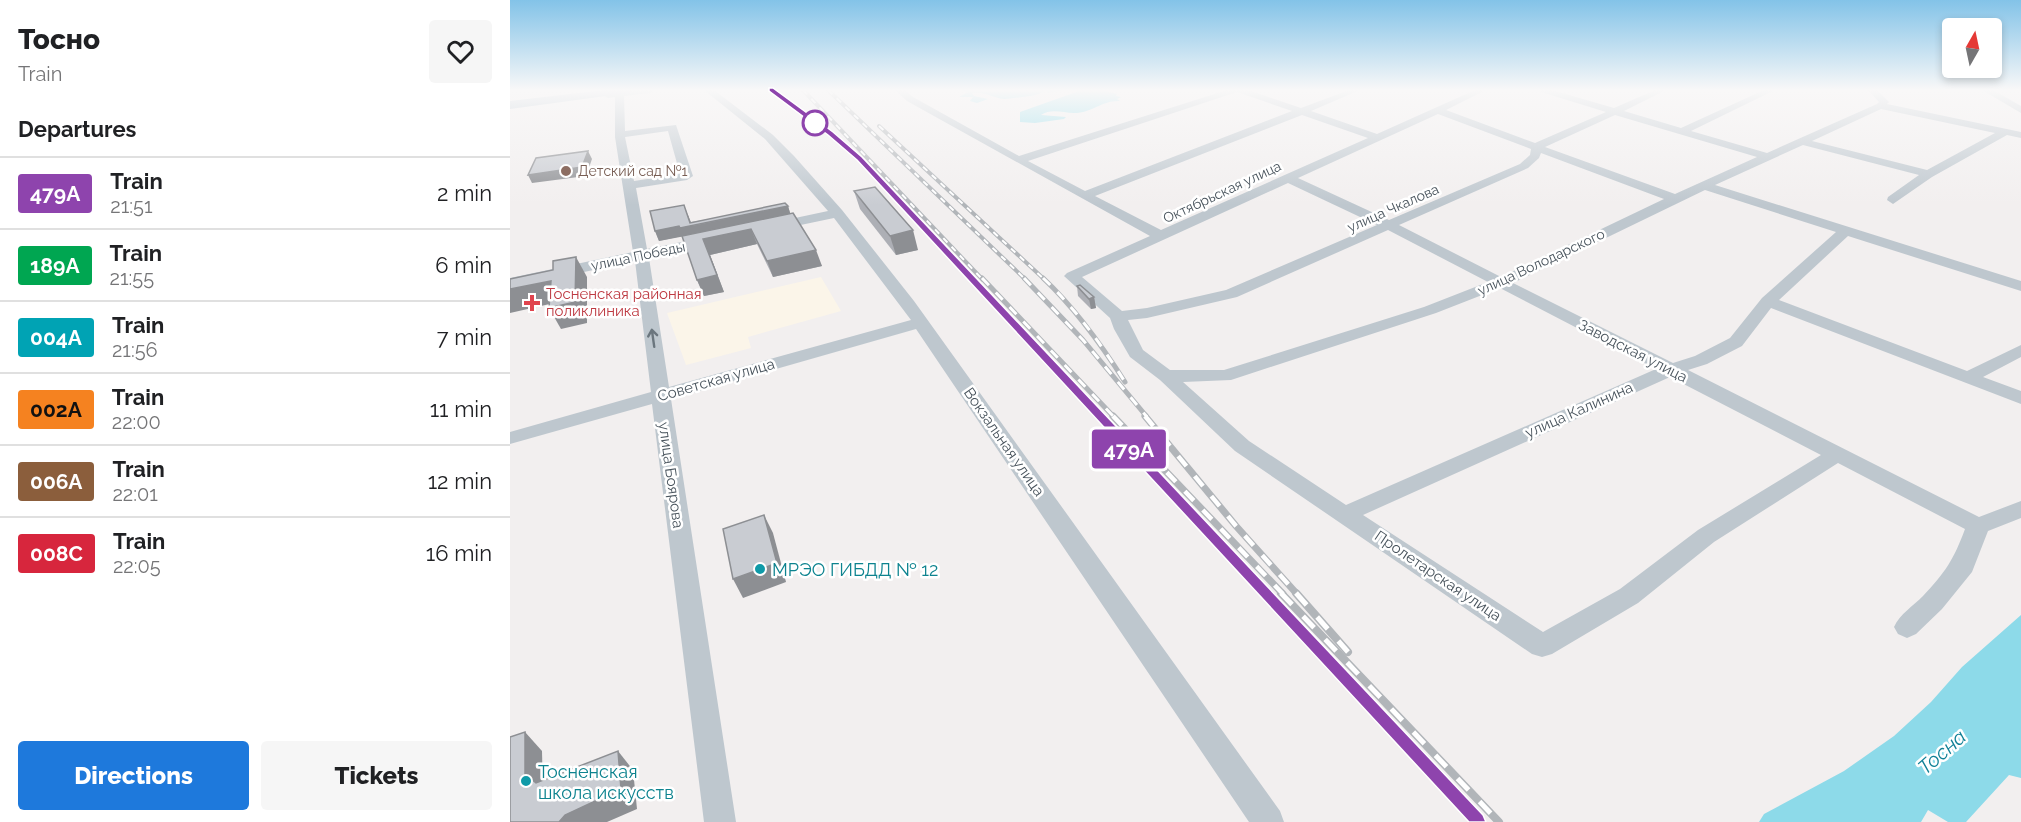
<!DOCTYPE html>
<html lang="en">
<head>
<meta charset="utf-8">
<style>
  :root { --surface:#fff; --page:#f6f6f6; --text:#202124; --muted:#757577; --line:#e0e0e0; --accent:#1e79dc }
  body { margin:0; font-family:Raleway,sans-serif; background:var(--page); color:var(--text); height:100vh; display:flex; flex-direction:column; font-size:22px; white-space:nowrap }
  * { box-sizing:border-box; margin:0 }
  p { font-size:20px; color:var(--muted) }
  .icon { flex:none; width:33px; height:33px; fill:none; stroke:currentColor; stroke-width:2; stroke-linecap:round; stroke-linejoin:round }
  .map { position:relative; flex:1; overflow:hidden }
  .drawer { display:flex; flex-direction:column; background:var(--surface); width:510px }
  .drawer>* { flex:none }
  .badge { padding:0 12px; border-radius:4px; font-size:21px; line-height:39px }
  .needle { width:39px; rotate:9deg }
  .fabs { position:absolute; left:1432px; top:18px; display:grid; gap:12px }
  .fabs a { display:grid; place-items:center; width:60px; height:60px; border-radius:6px; background:var(--surface); box-shadow:0 3px 9px #0003; font-size:30px }
  .map>.badge { position:absolute; translate:-50% -50%; box-shadow:0 0 0 3px #fff }
  h2 { padding:0 18px; font-size:22px; line-height:54px }
  .round { display:grid; place-items:center; flex:none; width:63px; height:63px; border-radius:6px; background:var(--page) }
  .overview { display:flex; align-items:center; justify-content:space-between; height:102px; padding:0 18px }
  h1 { font-size:28px; font-weight:800; line-height:45px }
  .action { display:flex; gap:12px; margin-top:auto; padding:12px 18px }
  .action a { flex:1; height:69px; border-radius:6px; background:var(--accent); color:#fff; font-size:24px; font-weight:800; line-height:69px; text-align:center }
  .action a+a { background:var(--page); color:var(--text) }
  ul { padding:0; list-style:none }
  li { display:flex; align-items:center; gap:18px; height:72px; padding:0 18px; border-top:2px solid var(--line) }
  li div { flex:1 }
  li b { display:block; font-size:22px }
  li em { font-style:normal }
  li .badge { min-width:66px; font-weight:700; text-align:center }
  main { display:flex; flex:1; min-height:0 }
  .map>svg:first-child { display:block }
  .commercial { fill:#fbf5e9 }
  .water { fill:#8ddae9 }
  .lines { fill:none; stroke-linecap:round; stroke-linejoin:round }
  .minor { fill:#bec7ce; fill-rule:evenodd }
  .major { fill:#b0c0cd; fill-rule:evenodd }
  .rail-far3-casing { stroke:#b1b5b9; stroke-width:4 }
  .rail-far2-casing { stroke:#b1b5b9; stroke-width:5 }
  .rail-far1-casing { stroke:#b1b5b9; stroke-width:7 }
  .rail-casing { stroke:#b1b5b9; stroke-width:8 }
  .rail-far3 { stroke:#fff; stroke-width:2; stroke-dasharray:6; stroke-linecap:butt }
  .rail-far2 { stroke:#fff; stroke-width:3; stroke-dasharray:10; stroke-linecap:butt }
  .rail-far1 { stroke:#fff; stroke-width:4.5; stroke-dasharray:13; stroke-linecap:butt }
  .rail { stroke:#fff; stroke-width:5; stroke-dasharray:16; stroke-linecap:butt }
  .wall { fill:#adafb5 }
  .shaded-wall { fill:#8d8f93 }
  .building { fill:#c9ccd2; stroke:#8d8f93; stroke-width:1.5 }
  .oneway { stroke:#6b767e }
  .line { fill:#8e44ad; stroke:#fff; stroke-width:1.5 }
  .stop-dot { fill:#fff; stroke:#8e44ad; stroke-width:3 }
  .education-dot { fill:#8d6e63; stroke:#fff; stroke-width:2 }
  .health-dot { fill:#e0444e; stroke:#fff; stroke-width:2 }
  .culture-dot { fill:#0f9aa8; stroke:#fff; stroke-width:2 }
  .labels { text-anchor:middle; dominant-baseline:central; stroke-width:5; stroke-linejoin:round; paint-order:stroke }
  .far-education-label { font-size:14px; fill:#785e54; stroke:#fff; text-anchor:start }
  .far-street-label { font-size:14px; fill:#48535c; stroke:#fff }
  .health-label { font-size:15px; fill:#be3a42; stroke:#fff; text-anchor:start }
  .street-label { font-size:15px; fill:#48535c; stroke:#fff }
  .near-culture-label { font-size:18px; fill:#0d838f; stroke:#fff; text-anchor:start }
  .near-water-label { font-size:20px; font-style:italic; fill:#118197; stroke:#fff }
</style>
</head>
<body>
<main>
<section class="drawer">
<div class="overview"><div><h1>Тосно</h1><p>Train</p></div><a class="round"><svg class="icon" aria-label="heart" viewBox="0 0 24 24"><path d="M12 20l-8-8c-3-5 5-10 8-4 3-6 11-1 8 4z"/></svg></a></div>
<h2>Departures</h2>
<ul>
<li><span class="badge" style="background:#8e44ad;color:#fff">479А</span><div><b>Train</b><p>21:51</p></div><em>2 min</em></li>
<li><span class="badge" style="background:#00a651;color:#fff">189А</span><div><b>Train</b><p>21:55</p></div><em>6 min</em></li>
<li><span class="badge" style="background:#00a3b4;color:#fff">004А</span><div><b>Train</b><p>21:56</p></div><em>7 min</em></li>
<li><span class="badge" style="background:#f58220;color:#111">002А</span><div><b>Train</b><p>22:00</p></div><em>11 min</em></li>
<li><span class="badge" style="background:#8b5e3c;color:#fff">006А</span><div><b>Train</b><p>22:01</p></div><em>12 min</em></li>
<li><span class="badge" style="background:#d7263d;color:#fff">008С</span><div><b>Train</b><p>22:05</p></div><em>16 min</em></li>
</ul>
<div class="action"><a>Directions</a><a>Tickets</a></div>
</section>
<div class="map">
<svg width="1511" height="822" viewBox="0 0 1511 822">
  <rect width="100%" height="100%" fill="#f2efef"/>
  <path class="commercial" d="M 311,277 L 331,311 L 238,337 L 241,348 L 176,365 L 157,313 Z"/>
  <g class="water">
    <path d="M 449,90 L 554,90 L 537,93 L 538,90 C 533,91 530,94 525,95 C 522,96 497,99 495,99 C 485,99 476,91 462,93 L 464,96 L 478,99 L 467,103 L 460,101 L 463,97 L 449,97 L 458,92 Z"/>
    <path d="M 572,90 L 590,90 L 607,94 L 606,96 L 611,97 L 607,99 L 610,101 C 592,100 582,113 564,113 C 553,113 541,108 531,115 L 556,117 L 554,119 L 525,123 L 510,122 L 510,112 Z"/>
    <path d="M 1511,615 L 1511,778 L 1499,775 L 1456,822 L 1438,822 L 1418,810 L 1411,822 L 1249,822 L 1254,814 L 1334,771 L 1384,736 L 1421,702 L 1452,667 Z"/>
  </g>
  <g class="lines">
    <g class="minor">
      <path d="M 120,90 L 145,90 L 140,93 L 114,96 L 115,131 L 166,125 L 183,176 L 177,180 L 126,188 L 137,249 L 201,236 L 208,240 L 206,243 L 139,258 L 159,387 L 401,320 L 324,218 L 262,231 L 257,230 L 255,227 L 257,224 L 318,211 L 255,139 L 194,90 L 204,90 L 263,135 L 284,156 L 332,210 L 404,301 L 770,811 L 774,822 L 739,822 L 406,329 L 161,399 L 226,822 L 194,822 L 142,404 L 0,444 L 0,432 L 141,392 L 125,261 L 0,288 L 0,278 L 123,252 L 105,137 L 105,97 L 98,98 L 93,95 L 98,92 ZM 158,131 L 170,174 L 124,181 L 115,137 Z"/>
      <path d="M 385,90 L 395,90 L 403,97 L 509,156 L 717,90 L 738,90 L 791,108 L 839,90 L 850,90 L 801,111 L 867,134 L 965,90 L 976,90 L 936,110 L 1025,143 L 1096,112 L 1031,92 L 1030,90 L 1042,90 L 1104,108 L 1145,90 L 1156,90 L 1114,111 L 1171,128 L 1254,90 L 1265,90 L 1181,131 L 1257,153 L 1367,104 L 1369,102 L 1358,90 L 1367,90 L 1379,102 L 1377,104 L 1511,132 L 1511,138 L 1497,135 L 1422,177 L 1383,204 L 1377,200 L 1378,197 L 1409,175 L 1293,145 L 1205,185 L 1511,281 L 1511,291 L 1338,236 L 1269,300 L 1457,371 L 1511,345 L 1511,357 L 1473,377 L 1511,391 L 1511,404 L 1261,308 L 1232,346 L 1197,364 L 1178,370 L 1469,517 L 1511,501 L 1511,518 L 1478,531 L 1462,572 L 1432,609 L 1406,634 L 1397,638 L 1388,634 L 1384,627 C 1390,614 1403,606 1413,596 C 1435,573 1444,559 1455,529 L 1328,463 L 1204,542 L 1128,603 L 1042,654 L 1032,657 L 1022,654 L 725,451 L 650,380 L 620,357 L 604,329 L 600,318 L 554,276 L 557,273 L 640,236 L 397,101 ZM 727,92 L 782,111 L 575,191 L 518,161 ZM 1371,109 L 1485,133 L 1417,170 L 1302,141 ZM 928,114 L 1021,149 L 1020,155 L 1010,164 L 879,220 L 788,178 ZM 792,115 L 858,138 L 651,230 L 585,196 ZM 1105,115 L 1247,157 L 1165,194 L 1035,147 ZM 1031,153 L 1154,199 L 991,277 L 889,225 L 1018,168 L 1029,158 ZM 778,183 L 867,225 L 716,290 L 637,308 L 612,311 L 572,277 ZM 1195,190 L 1326,232 L 1252,298 L 1220,338 L 1185,356 L 1163,363 L 1003,283 ZM 878,230 L 978,282 L 914,307 L 714,370 L 660,370 L 633,350 L 618,320 L 637,318 L 727,297 ZM 990,288 L 1146,369 L 836,505 L 739,441 L 673,382 L 721,380 L 926,313 ZM 1160,377 L 1311,455 L 1188,530 L 1110,589 L 1033,632 L 853,515 Z"/>
      <path d="M 1472,90 L 1483,90 L 1511,106 L 1511,113 Z"/>
    </g>
    <path class="major" d="M 94,90 L 124,90 L 118,93 L 0,109 L 0,101 Z"/>
    <g class="rail-far3-casing">
      <g id="rail-far3">
        <path d="M 261,90 L 338,147"/>
        <path d="M 293,90 L 473,280"/>
        <path d="M 318,90 L 516,280"/>
        <path d="M 369,126 L 535,280"/>
      </g>
    </g>
    <g class="rail-far2-casing">
      <g id="rail-far2">
        <path d="M 472,278 L 604,417"/>
        <path d="M 514,278 L 573,340 L 637,417"/>
        <path d="M 533,278 C 566,309 591,344 615,382"/>
        <path d="M 521,343 L 590,417"/>
      </g>
    </g>
    <g class="rail-far1-casing">
      <g id="rail-far1">
        <path d="M 589,416 L 755,594"/>
        <path d="M 603,416 L 773,594"/>
        <path d="M 635,416 L 726,526 L 787,594"/>
      </g>
    </g>
    <g class="rail-casing">
      <g id="rail">
        <path d="M 753,593 L 966,822"/>
        <path d="M 771,593 L 989,822"/>
        <path d="M 786,593 L 838,652"/>
      </g>
    </g>
    <use href="#rail-far3" class="rail-far3"/>
    <use href="#rail-far2" class="rail-far2"/>
    <use href="#rail-far1" class="rail-far1"/>
    <use href="#rail" class="rail"/>
  </g>
  <g class="wall">
    <path d="M 344,191 L 408,250 L 386,255 L 350,209 Z"/>
    <path d="M 278,206 L 280,213 L 312,266 L 263,277 L 247,244 L 200,255 L 214,292 L 194,296 L 187,280 L 172,236 L 149,241 L 145,231 L 178,215 L 181,222 Z"/>
    <path d="M 567,286 L 584,297 L 586,308 L 581,309 L 568,296 Z"/>
  </g>
  <g class="shaded-wall">
    <path d="M 78,151 L 82,159 L 76,176 L 22,183 L 18,175 Z"/>
    <path d="M 174,205 L 182,226 L 278,206 L 281,216 L 149,241 L 145,231 Z"/>
    <path d="M 241,229 L 247,244 L 200,255 L 214,292 L 194,296 L 187,280 L 193,239 Z"/>
    <path d="M 403,230 L 408,250 L 386,255 L 380,236 Z"/>
    <path d="M 306,250 L 312,266 L 263,277 L 257,261 Z"/>
    <path d="M 66,257 L 77,277 L 77,323 L 51,329 L 39,308 Z"/>
    <path d="M 41,281 L 53,301 L 0,313 L 0,289 Z"/>
    <path d="M 584,297 L 586,308 L 581,309 L 579,299 Z"/>
    <path d="M 254,515 L 263,533 L 276,582 L 233,598 L 223,579 Z"/>
    <path d="M 15,732 L 32,751 L 33,793 L 15,774 Z"/>
    <path d="M 108,751 L 123,770 L 127,809 L 97,822 L 49,822 Z"/>
  </g>
  <g class="building">
    <path d="M 78,151 L 72,167 L 18,175 L 26,158 Z"/>
    <path d="M 365,187 L 403,230 L 380,236 L 344,191 Z"/>
    <path d="M 275,203 L 278,206 L 170,228 L 169,226 L 145,231 L 140,211 L 174,205 L 180,223 Z"/>
    <path d="M 283,213 L 306,250 L 257,261 L 241,229 L 193,239 L 207,275 L 187,280 L 172,236 Z"/>
    <path d="M 66,257 L 65,302 L 39,308 L 41,281 L 0,289 L 0,279 L 43,270 L 43,261 Z"/>
    <path d="M 570,285 L 584,297 L 579,299 L 567,286 Z"/>
    <path d="M 254,515 L 267,563 L 223,579 L 213,529 Z"/>
    <path d="M 15,732 L 15,774 L 26,783 L 108,751 L 111,789 L 55,815 L 49,822 L 0,822 L 0,737 Z"/>
  </g>
  <defs><path id="oneway-shaft" d="M-6 0H5M1.5-3L5.5 0L1.5 3" fill="none" stroke-width="1.6" stroke-linecap="round" stroke-linejoin="round" transform="scale(1.5)"/></defs>
  <use class="oneway" href="#oneway-shaft" transform="translate(143 338) rotate(-98)"/>
  <linearGradient id="sky" x2="0" y2="1"><stop stop-color="#83c3e8"/><stop offset="0.44" stop-color="#f9f8f8"/><stop offset="1" stop-color="#f9f8f8" stop-opacity="0"/></linearGradient>
  <rect width="1511" height="205" fill="url(#sky)"/>
  <path class="line" d="M 259,88 L 263,88 L 323,132 L 352,157 L 973,815 L 976,822 L 959,822 L 347,160 L 318,135 L 259,91 Z"/>
  <circle class="stop-dot" cx="305" cy="123" r="12"/>
  <circle class="education-dot" cx="56" cy="171" r="6"/>
  <path class="health-dot" d="M19 294h6v6h6v6h-6v6h-6v-6h-6v-6h6z"/>
  <g class="culture-dot">
    <circle cx="250" cy="569" r="6"/>
    <circle cx="16" cy="781" r="6"/>
  </g>
  <g class="labels">
    <g class="far-education-label">
      <text x="68" y="171">Детский сад №1</text>
    </g>
    <g class="far-street-label">
      <text transform="translate(712 192) rotate(-25)">Октябрьская улица</text>
      <text transform="translate(883 208) rotate(-24)">улица Чкалова</text>
      <text transform="translate(128 256) rotate(-12)">улица Победы</text>
      <text transform="translate(1031 262) rotate(-25)">улица Володарского</text>
    </g>
    <g class="health-label">
      <text x="36" y="294">Тосненская районная<tspan x="36" dy="17">поликлиника</tspan></text>
    </g>
    <g class="street-label">
      <text transform="translate(1123 351) rotate(27)">Заводская улица</text>
      <text transform="translate(206 380) rotate(-16)">Советская улица</text>
      <text transform="translate(1069 410) rotate(-24)">улица Калинина</text>
      <text transform="translate(494 442) rotate(55)">Вокзальная улица</text>
      <text transform="translate(161 475) rotate(82)">улица Боярова</text>
      <text transform="translate(928 576) rotate(34)">Пролетарская улица</text>
    </g>
    <g class="near-culture-label">
      <text x="262" y="569">МРЭО ГИБДД № 12</text>
      <text x="28" y="771">Тосненская<tspan x="28" dy="21">школа искусств</tspan></text>
    </g>
    <g class="near-water-label">
      <text transform="translate(1432 752) rotate(-41)">Тосна</text>
    </g>
  </g>
</svg>
<div class="fabs">
<a><svg class="needle" viewBox="-14 -14 28 28"><path d="M0-13l5 13h-10z" fill="#e53935"/><path d="M0 13l5-13h-10z" fill="#757577"/></svg></a>
</div>
<b class="badge" style="left:619px;top:449px;background:#8e44ad;color:#fff">479А</b>
</div>
</main>
</body>
</html>
